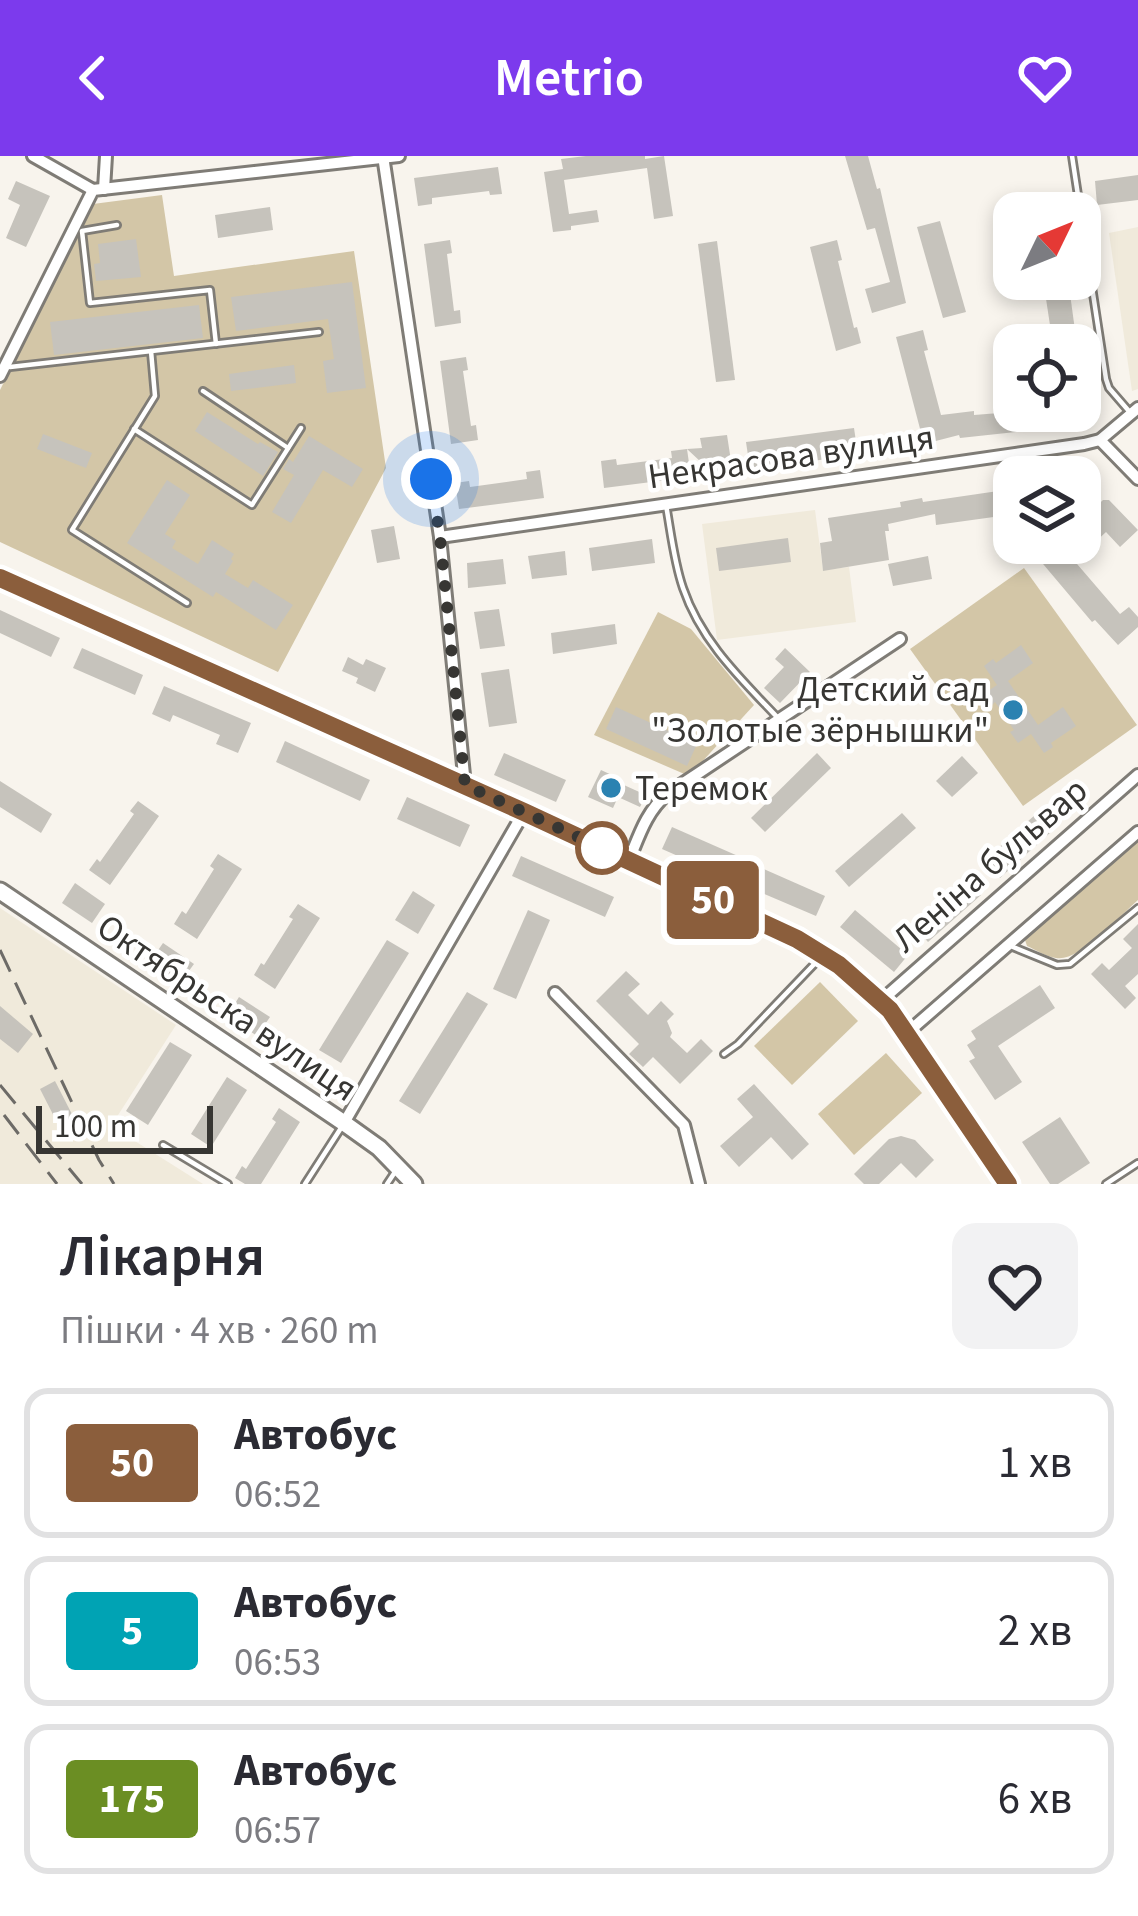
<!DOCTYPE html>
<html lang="uk">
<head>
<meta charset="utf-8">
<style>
  :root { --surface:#fff; --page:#f2f2f3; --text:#2b2b33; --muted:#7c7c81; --line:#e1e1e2; --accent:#7c3aed }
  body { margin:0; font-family:"Source Sans 3",sans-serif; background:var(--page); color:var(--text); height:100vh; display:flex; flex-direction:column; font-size:45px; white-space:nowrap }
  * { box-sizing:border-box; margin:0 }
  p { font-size:39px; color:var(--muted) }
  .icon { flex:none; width:66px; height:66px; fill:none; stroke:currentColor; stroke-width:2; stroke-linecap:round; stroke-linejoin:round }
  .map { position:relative; height:1028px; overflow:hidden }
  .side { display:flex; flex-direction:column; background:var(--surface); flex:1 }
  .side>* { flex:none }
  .badge { padding:0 24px; border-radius:9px; font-size:42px; line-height:78px }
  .needle { width:78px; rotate:47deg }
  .tools { position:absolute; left:993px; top:36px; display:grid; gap:24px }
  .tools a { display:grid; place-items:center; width:108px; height:108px; border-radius:24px; background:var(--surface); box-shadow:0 6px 18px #0003; font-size:60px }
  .scale { position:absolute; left:36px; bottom:30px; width:177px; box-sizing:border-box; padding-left:12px; border:6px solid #373633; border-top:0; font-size:33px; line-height:42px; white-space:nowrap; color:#373633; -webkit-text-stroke:9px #fff; paint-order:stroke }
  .you { position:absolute; width:60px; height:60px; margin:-30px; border:9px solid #fff; border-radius:50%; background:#1a73e8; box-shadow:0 0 0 18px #1a73e833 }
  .map>.badge { position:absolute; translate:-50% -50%; box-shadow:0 0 0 6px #fff }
  .round { display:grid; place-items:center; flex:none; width:126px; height:126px; border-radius:24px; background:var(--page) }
  .summary { display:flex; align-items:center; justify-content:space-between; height:204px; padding:0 60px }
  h1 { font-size:57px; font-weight:600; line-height:90px }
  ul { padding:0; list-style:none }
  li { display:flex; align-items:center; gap:36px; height:150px; margin:0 24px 18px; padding:0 36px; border:6px solid var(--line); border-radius:24px }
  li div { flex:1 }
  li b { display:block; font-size:45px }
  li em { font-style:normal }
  li .badge { min-width:132px; font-weight:700; text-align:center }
  header { display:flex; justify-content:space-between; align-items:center; height:156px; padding:0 60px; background:var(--accent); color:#fff; font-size:54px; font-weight:600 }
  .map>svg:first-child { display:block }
  .built { fill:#f0eadb }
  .green { fill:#d3c6a7 }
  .building { fill:#c6c3bc }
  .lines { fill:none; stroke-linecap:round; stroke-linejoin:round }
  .lane-casing { stroke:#7f7c76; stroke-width:10 }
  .street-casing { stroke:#7f7c76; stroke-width:16 }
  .secondary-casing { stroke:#7f7c76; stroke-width:21 }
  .lane { stroke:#fff; stroke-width:4.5 }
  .street { stroke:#fff; stroke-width:10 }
  .secondary { stroke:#fff; stroke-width:15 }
  .rail { stroke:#6d6b67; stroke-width:3; stroke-dasharray:24 12; stroke-linecap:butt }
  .line-casing { stroke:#fff; stroke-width:27 }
  .line { stroke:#8b5e3c; stroke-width:18 }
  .walk { stroke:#373633; stroke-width:12; stroke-dasharray:0 21.6 }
  .poi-dot { fill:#2b82b1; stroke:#fff; stroke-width:4.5 }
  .stop-dot { fill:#fff; stroke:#8b5e3c; stroke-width:6 }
  .labels { text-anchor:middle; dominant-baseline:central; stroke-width:9; stroke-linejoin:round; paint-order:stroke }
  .street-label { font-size:36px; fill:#373633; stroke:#fff }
  .poi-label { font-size:36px; fill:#373633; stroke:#fff; text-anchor:end }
</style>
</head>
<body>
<header><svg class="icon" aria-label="back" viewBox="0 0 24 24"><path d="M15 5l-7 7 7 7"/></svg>Metrio<svg class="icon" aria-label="heart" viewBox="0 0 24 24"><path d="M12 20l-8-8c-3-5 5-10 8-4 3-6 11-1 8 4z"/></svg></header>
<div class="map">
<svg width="1138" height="1028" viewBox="0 0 1138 1028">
  <rect width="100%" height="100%" fill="#f8f4ed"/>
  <g class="built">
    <path d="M 1138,71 L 1138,233 L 1132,235 L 1109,77 Z"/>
    <path d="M 815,354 L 823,414 L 849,411 L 856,466 L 717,484 L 702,368 Z"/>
    <path d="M 0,752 L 176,869 L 111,970 L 203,1028 L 0,1028 Z"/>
  </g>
  <g class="green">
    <path d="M 162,39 L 174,120 L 354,95 L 386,312 L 278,516 L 0,386 L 0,234 L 93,48 Z"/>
    <path d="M 1024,412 L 1137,569 L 1023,650 L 910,493 Z"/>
    <path d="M 658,456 L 691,473 L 754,549 L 689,620 L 594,579 Z"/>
    <path d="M 1138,682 L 1138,744 C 1121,759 1078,807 1056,802 C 1047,801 1036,794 1027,790 L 1025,784 L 1027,779 Z"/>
    <path d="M 820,826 L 858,865 L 792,929 L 754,890 Z"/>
    <path d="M 886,897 L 922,937 L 854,999 L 818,958 Z"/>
  </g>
  <g class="building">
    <path d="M 586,0 L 645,0 L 645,3 L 664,0 L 673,60 L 654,63 L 647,12 L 564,24 L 569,58 L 597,54 L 599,66 L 571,70 L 571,74 L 553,76 L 544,16 L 563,13 L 561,3 Z"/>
    <path d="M 845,0 L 868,0 L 877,33 L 880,32 L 906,147 L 872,157 L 865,133 L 890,126 L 875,72 L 867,74 Z"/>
    <path d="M 498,11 L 502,38 L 490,39 L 489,35 L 432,42 L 432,48 L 418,50 L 414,22 Z"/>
    <path d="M 1138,19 L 1138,44 L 1097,49 L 1095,25 Z"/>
    <path d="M 16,25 L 50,40 L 26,91 L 6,82 L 20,49 L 8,43 Z"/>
    <path d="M 270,51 L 273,74 L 218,82 L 215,59 Z"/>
    <path d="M 940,65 L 966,156 L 943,162 L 917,71 Z"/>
    <path d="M 136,83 L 141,121 L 96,125 L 94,108 L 100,107 L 98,88 Z"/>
    <path d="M 450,84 L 452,97 L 447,98 L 454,155 L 460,154 L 461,167 L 435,171 L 424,88 Z"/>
    <path d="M 837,84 L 842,104 L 838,105 L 854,172 L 857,171 L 861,187 L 836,195 L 810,91 Z"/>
    <path d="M 717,85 L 735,224 L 716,226 L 698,88 Z"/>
    <path d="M 1043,123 L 1068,123 L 1077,189 L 1053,189 Z"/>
    <path d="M 352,126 L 366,232 L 327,237 L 323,205 L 334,203 L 328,163 L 236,175 L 231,141 Z"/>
    <path d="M 199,149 L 203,182 L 54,199 L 50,166 Z"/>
    <path d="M 923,174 L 928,194 L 924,195 L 941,259 L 974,255 L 974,259 L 1023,255 L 1026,275 L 960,282 L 959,279 L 924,288 L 896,181 Z"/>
    <path d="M 466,201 L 468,214 L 463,215 L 471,270 L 476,269 L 478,284 L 451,288 L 440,205 Z"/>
    <path d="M 294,209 L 296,227 L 231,235 L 229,218 Z"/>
    <path d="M 207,256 L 258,288 L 260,286 L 278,296 L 263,320 L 195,275 Z"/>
    <path d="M 854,272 L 858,299 L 750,313 L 746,286 Z"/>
    <path d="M 43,278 L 92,297 L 86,312 L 37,293 Z"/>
    <path d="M 727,279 L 731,305 L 721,319 L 716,320 L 687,293 L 702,292 L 700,282 Z"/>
    <path d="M 309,280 L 363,313 L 352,331 L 323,314 L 291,367 L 272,356 L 294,319 L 283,313 L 289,303 L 293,306 Z"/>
    <path d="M 687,293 L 691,321 L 604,332 L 601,305 L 616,303 L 617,309 L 672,302 L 671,295 Z"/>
    <path d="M 540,314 L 544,342 L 459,353 L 455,327 L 469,325 L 470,331 L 527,323 L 526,316 Z"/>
    <path d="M 167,324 L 190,339 L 165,378 L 176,385 L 172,392 L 198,408 L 212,384 L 234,398 L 231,403 L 233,405 L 225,418 L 248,432 L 253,424 L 293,449 L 276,474 L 216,436 L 213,441 L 127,387 Z"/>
    <path d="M 1005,334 L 1008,359 L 936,369 L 935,358 L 888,368 L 889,375 L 885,375 L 889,404 L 823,415 L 820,387 L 832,385 L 828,362 L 901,351 L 900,346 L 922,342 L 923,346 Z"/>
    <path d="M 1103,344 L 1109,344 L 1138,374 L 1120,391 L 1106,376 L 1090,391 L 1080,380 L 1080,366 Z"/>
    <path d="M 394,370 L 400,403 L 377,407 L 371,374 Z"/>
    <path d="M 788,382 L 791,406 L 719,415 L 716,392 Z"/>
    <path d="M 652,383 L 655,407 L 592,415 L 589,392 Z"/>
    <path d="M 1055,387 L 1059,387 L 1120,458 L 1129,451 L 1138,461 L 1138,471 L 1118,489 L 1095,464 L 1092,466 L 1038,402 Z"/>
    <path d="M 565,395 L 567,419 L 532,423 L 528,400 Z"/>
    <path d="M 928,400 L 932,423 L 893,430 L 888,408 Z"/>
    <path d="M 503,403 L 506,428 L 468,432 L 467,407 Z"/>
    <path d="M 499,453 L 505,490 L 480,493 L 474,456 Z"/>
    <path d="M 0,454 L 60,482 L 51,501 L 0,477 Z"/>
    <path d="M 615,468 L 617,488 L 553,498 L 551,477 Z"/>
    <path d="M 1021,489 L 1033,507 L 1008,525 L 1038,569 L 1063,551 L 1076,570 L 1051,587 L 1053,591 L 1044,597 L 1031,578 L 1018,587 L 1010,576 L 1014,574 L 995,546 L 992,549 L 985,537 L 997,529 L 984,510 L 993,503 L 996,507 Z"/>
    <path d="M 82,492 L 143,519 L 135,539 L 73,512 Z"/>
    <path d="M 785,492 L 810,516 L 780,547 L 764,532 L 784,511 L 775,503 Z"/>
    <path d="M 348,501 L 363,509 L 366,503 L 386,512 L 375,536 L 356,527 L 358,522 L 342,515 Z"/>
    <path d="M 509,513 L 517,567 L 489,571 L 481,517 Z"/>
    <path d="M 164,530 L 251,567 L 238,597 L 216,588 L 220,579 L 173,559 L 170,566 L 152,558 Z"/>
    <path d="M 616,551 L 697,588 L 687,610 L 606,573 Z"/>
    <path d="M 285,585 L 370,624 L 360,645 L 276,606 Z"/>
    <path d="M 504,597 L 566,624 L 556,646 L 494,619 Z"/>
    <path d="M 817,597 L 831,612 L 765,676 L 751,662 Z"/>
    <path d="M 962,600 L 978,617 L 952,641 L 936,625 Z"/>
    <path d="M 601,614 L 616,621 L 615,625 L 646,639 L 640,651 L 618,641 L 613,652 L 588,641 Z"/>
    <path d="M 0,625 L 52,658 L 41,677 L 0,651 Z"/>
    <path d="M 407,641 L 470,669 L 460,691 L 397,663 Z"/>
    <path d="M 138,645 L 159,660 L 110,729 L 89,714 L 97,703 L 100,706 L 134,658 L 130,655 Z"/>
    <path d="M 902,657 L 916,672 L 849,731 L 835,715 Z"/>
    <path d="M 1036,658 L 1051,676 L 1000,722 L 984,705 Z"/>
    <path d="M 672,671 L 738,700 L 728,722 L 662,693 Z"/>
    <path d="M 218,698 L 242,713 L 197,783 L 174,768 L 182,755 L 186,758 L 214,713 L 210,710 Z"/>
    <path d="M 521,700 L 614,741 L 605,761 L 512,720 Z"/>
    <path d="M 759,711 L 825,740 L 816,760 L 750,732 Z"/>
    <path d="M 965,722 L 981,739 L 928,786 L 913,769 Z"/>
    <path d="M 75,727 L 105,748 L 92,767 L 62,747 Z"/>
    <path d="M 413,735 L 435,749 L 418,778 L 395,764 Z"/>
    <path d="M 298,748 L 320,762 L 275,833 L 254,819 L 261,807 L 264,809 L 293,763 L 289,761 Z"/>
    <path d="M 528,754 L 550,764 L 516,843 L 493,833 Z"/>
    <path d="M 855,754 L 908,799 L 894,816 L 840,771 Z"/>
    <path d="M 1138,768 L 1138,818 L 1125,830 L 1136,842 L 1125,853 L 1091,818 L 1102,807 L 1109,814 L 1132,792 L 1123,783 Z"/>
    <path d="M 387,784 L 409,797 L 341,907 L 319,894 Z"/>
    <path d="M 163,787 L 194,808 L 180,827 L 150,806 Z"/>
    <path d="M 626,815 L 640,828 L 628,839 L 648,859 L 661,845 L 674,858 L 667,865 L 672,877 L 670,881 L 687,897 L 701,883 L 713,895 L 680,928 L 653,901 L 643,911 L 629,898 L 639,888 L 596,845 Z"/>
    <path d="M 1040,829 L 1055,852 L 998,890 L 1022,926 L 995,944 L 969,905 L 975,902 L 967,889 L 976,883 L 971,875 Z"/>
    <path d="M 467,836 L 488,848 L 420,958 L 399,945 Z"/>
    <path d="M 239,841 L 270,861 L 257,880 L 227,860 Z"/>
    <path d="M 0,850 L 33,878 L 18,897 L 0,883 Z"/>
    <path d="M 170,886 L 192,899 L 148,969 L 126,955 Z"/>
    <path d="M 227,921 L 247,934 L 211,991 L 191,978 Z"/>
    <path d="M 55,925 L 78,970 L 63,978 L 40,933 Z"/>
    <path d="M 754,928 L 809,988 L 792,1004 L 771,981 L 739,1011 L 720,990 L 753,961 L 737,943 Z"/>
    <path d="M 279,952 L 300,966 L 261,1028 L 245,1028 L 235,1022 L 242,1010 L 246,1013 L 276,966 L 272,963 Z"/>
    <path d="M 1060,961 L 1090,1007 L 1058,1028 L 1050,1028 L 1022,986 Z"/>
    <path d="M 901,980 L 915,984 L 934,1004 L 916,1022 L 901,1007 L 879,1028 L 864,1028 L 854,1018 L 889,983 Z"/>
  </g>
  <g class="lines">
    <g class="lane-casing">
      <g id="lane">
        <path d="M 1072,0 L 1106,223 L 1109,232 L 1128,254"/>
        <path d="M 117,69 L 82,75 L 90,147 L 210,134 L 216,188"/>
        <path d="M 151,195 L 155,240 L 72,374 L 187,447"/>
        <path d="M 10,211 L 319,176"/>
        <path d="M 203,235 L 288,292"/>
        <path d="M 134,273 L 252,349 L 301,272"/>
        <path d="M 666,349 C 671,377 674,406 683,432 C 701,485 740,522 777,561"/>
        <path d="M 1013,791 L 1057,809 L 1070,808 L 1138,752"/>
        <path d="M 724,898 L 738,888 L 822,800"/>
        <path d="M 163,989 L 228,1028"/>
        <path d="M 305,1028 L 341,972"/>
        <path d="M 387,1028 L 395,1016"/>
        <path d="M 1106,1028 L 1138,1007"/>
      </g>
    </g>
    <g class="street-casing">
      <g id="street">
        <path d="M 33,0 L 93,34"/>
        <path d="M 383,0 L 440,381 L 465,629"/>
        <path d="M 104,33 L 106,0"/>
        <path d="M 0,220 L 93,34 L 399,0"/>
        <path d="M 1100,284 L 1138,323"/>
        <path d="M 440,381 L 1084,288 L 1100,284 L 1138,252"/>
        <path d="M 629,704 C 639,680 646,656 667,638 L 900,483"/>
        <path d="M 555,837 L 684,969 L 699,1028"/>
        <path d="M 882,844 L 1138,619"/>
        <path d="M 907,877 L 1138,676"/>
        <path d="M 344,967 L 524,656"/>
      </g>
    </g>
    <g class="secondary-casing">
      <g id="secondary">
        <path d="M 0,421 L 524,656 L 797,783 L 839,809 L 890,854 L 1008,1028"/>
        <path d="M 0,735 L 344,967 L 379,992 L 414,1028"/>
      </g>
    </g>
    <use href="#lane" class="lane"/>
    <use href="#street" class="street"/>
    <use href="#secondary" class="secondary"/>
    <g class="rail">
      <path d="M 0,794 L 99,1004 L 114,1028"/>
      <path d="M 0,929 L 82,1028"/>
      <path d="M 4,959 L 57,1028"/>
    </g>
  </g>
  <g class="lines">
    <g class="line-casing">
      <path id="line" d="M 0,422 L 524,656 L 797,783 L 839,809 L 890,854 L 1008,1028"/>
    </g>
    <use href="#line" class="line"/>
    <path class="walk" d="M 431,323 L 440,381 L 465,629 L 602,692"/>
  </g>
  <g class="poi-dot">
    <circle cx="1013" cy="554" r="12"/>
    <circle cx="611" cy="632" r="12"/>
  </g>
  <circle class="stop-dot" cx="602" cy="692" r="24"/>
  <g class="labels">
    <g class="street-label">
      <text transform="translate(791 301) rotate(-8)">Некрасова вулиця</text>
      <text transform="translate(990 709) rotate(-41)">Леніна бульвар</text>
      <text transform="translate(227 852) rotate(34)">Октябрьска вулиця</text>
    </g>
    <g class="poi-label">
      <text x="989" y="533">Детский сад<tspan x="989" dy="41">"Золотые зёрнышки"</tspan></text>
      <text x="635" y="632" text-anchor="start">Теремок</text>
    </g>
  </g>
</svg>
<div class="tools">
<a><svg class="needle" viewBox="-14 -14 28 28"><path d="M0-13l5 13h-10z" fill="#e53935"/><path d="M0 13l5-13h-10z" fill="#7c7c81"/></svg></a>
<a><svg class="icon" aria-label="locate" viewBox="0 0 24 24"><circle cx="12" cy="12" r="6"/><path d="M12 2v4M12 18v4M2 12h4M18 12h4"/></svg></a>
<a><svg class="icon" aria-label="layers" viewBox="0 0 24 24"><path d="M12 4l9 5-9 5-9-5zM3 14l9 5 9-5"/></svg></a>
</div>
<div class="scale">100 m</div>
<div class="you" style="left:431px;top:323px"></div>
<b class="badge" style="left:713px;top:744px;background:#8b5e3c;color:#fff">50</b>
</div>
<section class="side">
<div class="summary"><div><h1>Лікарня</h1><p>Пішки · 4 хв · 260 m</p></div><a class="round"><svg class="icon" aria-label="heart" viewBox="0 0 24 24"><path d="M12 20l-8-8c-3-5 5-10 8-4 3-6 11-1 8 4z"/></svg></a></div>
<ul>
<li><span class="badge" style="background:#8b5e3c;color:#fff">50</span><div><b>Автобус</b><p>06:52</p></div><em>1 хв</em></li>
<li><span class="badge" style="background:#00a3b4;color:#fff">5</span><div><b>Автобус</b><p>06:53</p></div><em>2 хв</em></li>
<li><span class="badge" style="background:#6b8e23;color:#fff">175</span><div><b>Автобус</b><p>06:57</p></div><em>6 хв</em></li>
</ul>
</section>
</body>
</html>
